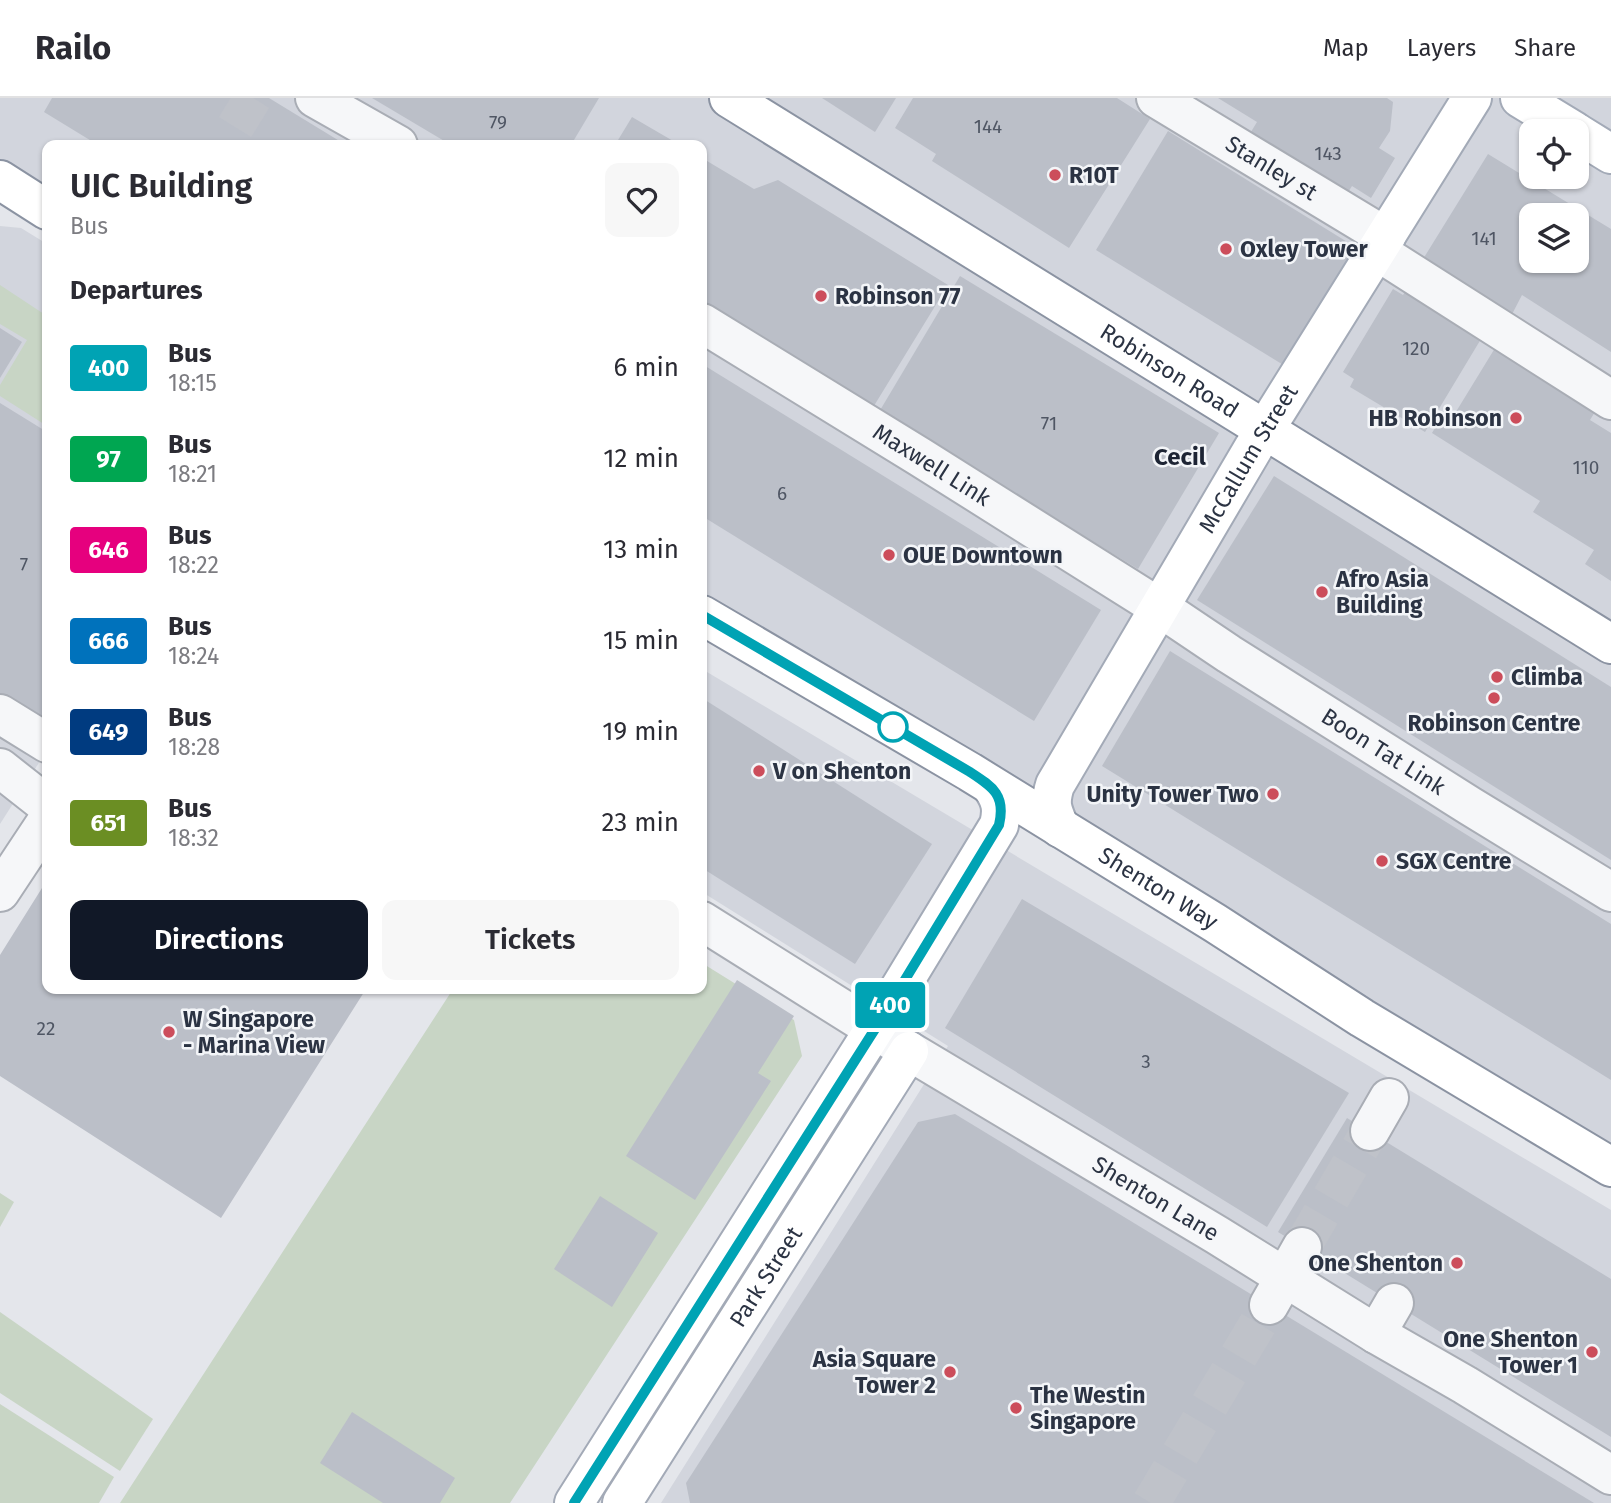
<!DOCTYPE html>
<html lang="en">
<head>
<meta charset="utf-8">
<style>
  :root { --surface:#fff; --page:#f7f7f7; --text:#2b2b33; --muted:#7c7c81; --line:#e1e1e2; --accent:#111827 }
  body { margin:0; font-family:"Fira Sans",sans-serif; background:var(--page); color:var(--text); height:100vh; display:flex; flex-direction:column; font-size:26px; white-space:nowrap }
  * { box-sizing:border-box; margin:0 }
  p { font-size:23px; color:var(--muted) }
  .icon { flex:none; width:38px; height:38px; fill:none; stroke:currentColor; stroke-width:2; stroke-linecap:round; stroke-linejoin:round }
  .map { position:relative; flex:1; overflow:hidden }
  .sheet { position:absolute; left:42px; top:42px; width:665px; height:854px; display:flex; flex-direction:column; background:var(--surface); border-radius:14px; box-shadow:0 2px 5px #0004 }
  .sheet>* { flex:none }
  .badge { padding:0 14px; border-radius:5px; font-size:24px; line-height:46px }
  .buttons { position:absolute; left:1519px; top:21px; display:grid; gap:14px }
  .buttons a { display:grid; place-items:center; width:70px; height:70px; border-radius:14px; background:var(--surface); box-shadow:0 2px 5px #0004; font-size:35px }
  .map>.badge { position:absolute; translate:-50% -50%; box-shadow:0 0 0 4px #fff }
  h2 { padding:0 28px; font-size:26px; line-height:63px }
  .round { display:grid; place-items:center; flex:none; width:74px; height:74px; border-radius:14px; background:var(--page) }
  .head { display:flex; align-items:center; justify-content:space-between; height:119px; padding:0 28px }
  h1 { font-size:33px; font-weight:600; line-height:52px }
  .button { display:flex; gap:14px; margin-top:auto; padding:14px 28px }
  .button a { flex:1; height:80px; border-radius:14px; background:var(--accent); color:#fff; font-size:28px; font-weight:600; line-height:80px; text-align:center }
  .button a+a { background:var(--page); color:var(--text) }
  ul { padding:0; list-style:none }
  li { display:flex; align-items:center; gap:21px; height:91px; padding:0 28px }
  li div { flex:1 }
  li b { display:block; font-size:26px }
  li em { font-style:normal }
  li .badge { min-width:77px; font-weight:700; text-align:center }
  header { display:flex; align-items:center; gap:42px; box-sizing:border-box; height:98px; padding:0 35px; background:var(--surface); border-bottom:2px solid var(--line) }
  header strong { font-size:33px }
  nav { display:flex; gap:38px; margin-inline-start:auto; font-size:24px }
  .map>svg:first-child { display:block }
  .built { fill:#d2d5dd; fill-rule:evenodd }
  .green { fill:#c8d5c5 }
  .building { fill:#bbbfc8; fill-rule:evenodd }
  .lines { fill:none; stroke-linecap:round; stroke-linejoin:round }
  .minor-tunnel { stroke:#bfc2c9; stroke-width:38; stroke-dasharray:38 19; stroke-linecap:butt }
  .minor-casing { stroke:#a9adb5; stroke-width:42 }
  .major-casing { stroke:#a3aab7; stroke-width:42 }
  .highway-casing { stroke:#8b93a2; stroke-width:42 }
  .minor { stroke:#f6f7f9; stroke-width:38 }
  .major { stroke:#fff; stroke-width:38 }
  .highway { stroke:#fff; stroke-width:38 }
  .line-casing { stroke:#fff; stroke-width:16 }
  .line { stroke:#00a3b4; stroke-width:10 }
  .poi-dot { fill:#cc4d5b; stroke:#f3f5f8; stroke-width:2.5 }
  .stop-dot { fill:#fff; stroke:#00a3b4; stroke-width:3.5 }
  .labels { text-anchor:middle; dominant-baseline:central; stroke-width:5; stroke-linejoin:round; paint-order:stroke }
  .number-label { font-size:19px; fill:#4f5664 }
  .street-label { font-size:23px; fill:#2b3343; stroke:#f3f5f8 }
  .poi-label { font-size:23px; font-weight:bold; fill:#2b3343; stroke:#f3f5f8; text-anchor:start }
  .neighbourhood-label { font-size:24px; font-weight:bold; fill:#1d2434; stroke:#f3f5f8 }
</style>
</head>
<body>
<header>
<strong>Railo</strong>
<nav><a>Map</a><a>Layers</a><a>Share</a></nav>
</header>
<div class="map">
<svg width="1611" height="1405" viewBox="0 0 1611 1405">
  <rect width="100%" height="100%" fill="#e4e6eb"/>
  <g class="built">
    <path d="M 0,0 L 1611,0 L 1611,1069 L 702,517 L 702,47 L 47,47 L 47,112 L 0,82 ZM 1531,33 L 1577,33 L 1577,79 L 1531,79 ZM 1531,117 L 1577,117 L 1577,163 L 1531,163 Z"/>
    <path d="M 0,128 L 21,130 L 47,146 L 47,652 L 0,726 Z"/>
    <path d="M 702,571 L 1611,1112 L 1611,1405 L 661,1405 L 948,948 L 702,794 Z"/>
  </g>
  <g class="green">
    <path d="M 0,187 L 47,218 L 47,328 L 0,298 L 0,287 L 27,242 L 0,226 Z"/>
    <path d="M 702,865 L 794,922 L 802,958 L 510,1405 L 120,1405 L 453,891 L 702,891 Z"/>
    <path d="M 0,1095 L 14,1104 L 0,1129 Z"/>
    <path d="M 0,1214 L 153,1321 L 120,1373 L 0,1295 Z"/>
    <path d="M 0,1306 L 114,1379 L 99,1405 L 0,1405 Z"/>
  </g>
  <g class="building">
    <path d="M 52,0 L 269,0 L 346,47 L 98,47 L 44,14 Z"/>
    <path d="M 372,0 L 599,0 L 571,47 L 451,47 Z"/>
    <path d="M 822,0 L 896,0 L 875,34 Z"/>
    <path d="M 913,0 L 1117,0 L 1150,21 L 1069,150 L 932,63 L 936,56 L 895,30 Z"/>
    <path d="M 1218,0 L 1387,0 L 1393,4 L 1390,33 L 1379,50 L 1395,60 L 1371,100 L 1352,88 L 1343,102 L 1246,42 L 1257,24 Z"/>
    <path d="M 632,19 L 680,47 L 615,47 Z"/>
    <path d="M 1168,33 L 1357,150 L 1285,268 L 1096,152 Z"/>
    <path d="M 1488,56 L 1611,131 L 1611,254 L 1522,197 L 1509,222 L 1420,166 ZM 1531,117 L 1577,117 L 1577,163 L 1531,163 Z"/>
    <path d="M 702,60 L 754,91 L 778,82 L 948,187 L 869,316 L 702,209 Z"/>
    <path d="M 960,178 L 1219,335 L 1138,471 L 879,314 Z"/>
    <path d="M 1414,180 L 1490,226 L 1425,334 L 1350,289 L 1354,281 L 1343,274 L 1393,191 L 1403,197 Z"/>
    <path d="M 0,230 L 22,244 L 0,280 Z"/>
    <path d="M 1503,237 L 1604,299 L 1590,322 L 1611,335 L 1611,483 L 1585,466 L 1594,452 L 1533,414 L 1540,403 L 1432,335 L 1446,312 L 1454,317 Z"/>
    <path d="M 702,266 L 1101,512 L 1034,623 L 702,418 Z"/>
    <path d="M 0,305 L 47,334 L 47,611 L 40,623 L 0,599 Z"/>
    <path d="M 1274,378 L 1611,589 L 1611,762 L 1197,502 Z"/>
    <path d="M 1170,553 L 1611,826 L 1611,982 L 1102,668 Z"/>
    <path d="M 702,600 L 932,746 L 855,866 L 702,770 Z"/>
    <path d="M 47,782 L 47,891 L 366,891 L 221,1120 L 0,978 L 0,857 Z"/>
    <path d="M 1022,801 L 1349,995 L 1267,1129 L 945,930 Z"/>
    <path d="M 737,882 L 794,918 L 758,975 L 771,983 L 695,1102 L 626,1058 Z"/>
    <path d="M 955,1016 L 1594,1405 L 690,1405 L 686,1385 L 918,1024 Z"/>
    <path d="M 1347,1020 L 1611,1181 L 1611,1339 L 1278,1134 Z"/>
    <path d="M 600,1098 L 658,1135 L 612,1209 L 554,1171 Z"/>
    <path d="M 352,1314 L 455,1380 L 440,1405 L 383,1405 L 320,1365 Z"/>
  </g>
  <g class="lines">
    <g class="minor-tunnel">
      <path d="M 235,29 L 253,0"/>
      <path d="M 1302,1149 L 1370,1033"/>
      <path d="M 1151,1405 L 1269,1207"/>
    </g>
    <g class="minor-casing">
      <g id="minor">
        <path d="M 315,0 L 398,47"/>
        <path id="s1" d="M 1156,0 L 1386,139"/>
        <path d="M 1377,153 L 1611,302"/>
        <path id="s2" d="M 702,225 L 920,359 L 1171,517 L 1229,556 L 1470,708 L 1611,794"/>
        <path d="M 0,616 L 47,645"/>
        <path d="M 0,670 L 47,707"/>
        <path d="M 0,794 L 47,723"/>
        <path id="s3" d="M 702,823 L 909,953 L 1217,1137 L 1376,1236 L 1465,1287 L 1611,1377"/>
        <path d="M 1370,1033 L 1389,1000"/>
        <path d="M 1269,1207 L 1302,1149"/>
        <path d="M 1376,1236 L 1394,1205"/>
      </g>
    </g>
    <g class="major-casing">
      <g id="major">
        <path d="M 1520,0 L 1574,33"/>
        <path d="M 1577,35 L 1611,56"/>
        <path id="s4" d="M 1060,730 C 1052,712 1049,706 1055,687 L 1254,349 L 1472,0"/>
        <path d="M 574,1405 L 889,908 L 999,727 C 1003,711 1001,702 992,689"/>
        <path id="s5" d="M 622,1405 L 909,953"/>
      </g>
    </g>
    <g class="highway-casing">
      <g id="highway">
        <path id="s6" d="M 729,0 L 1611,546"/>
        <path d="M 0,82 L 47,112"/>
        <path id="s7" d="M 702,517 L 970,674 L 1215,825 L 1362,920 L 1611,1069"/>
      </g>
    </g>
    <use href="#minor" class="minor"/>
    <use href="#major" class="major"/>
    <use href="#highway" class="highway"/>
  </g>
  <g class="lines">
    <g class="line-casing">
      <path id="line" d="M 574,1405 L 875,931 L 999,727 C 1006,697 993,689 970,674 L 702,517"/>
    </g>
    <use href="#line" class="line"/>
  </g>
  <g class="poi-dot">
    <circle cx="1055" cy="77" r="7"/>
    <circle cx="1226" cy="151" r="7"/>
    <circle cx="821" cy="198" r="7"/>
    <circle cx="1516" cy="320" r="7"/>
    <circle cx="889" cy="457" r="7"/>
    <circle cx="1322" cy="494" r="7"/>
    <circle cx="1497" cy="579" r="7"/>
    <circle cx="1494" cy="600" r="7"/>
    <circle cx="759" cy="673" r="7"/>
    <circle cx="1273" cy="696" r="7"/>
    <circle cx="1382" cy="763" r="7"/>
    <circle cx="169" cy="934" r="7"/>
    <circle cx="1457" cy="1165" r="7"/>
    <circle cx="1592" cy="1254" r="7"/>
    <circle cx="950" cy="1274" r="7"/>
    <circle cx="1016" cy="1310" r="7"/>
  </g>
  <circle class="stop-dot" cx="893" cy="629" r="14"/>
  <g class="labels">
    <g class="number-label">
      <text x="498" y="24">79</text>
      <text x="988" y="28">144</text>
      <text x="1328" y="55">143</text>
      <text x="1484" y="140">141</text>
      <text x="1416" y="250">120</text>
      <text x="1049" y="325">71</text>
      <text x="1586" y="369">110</text>
      <text x="782" y="395">6</text>
      <text x="24" y="466">7</text>
      <text x="46" y="930">22</text>
      <text x="1146" y="963">3</text>
    </g>
    <g class="street-label">
      <text stroke="none"><textPath href="#s1" startOffset="135">Stanley st</textPath></text>
      <text stroke="none"><textPath href="#s6" startOffset="518">Robinson Road</textPath></text>
      <text stroke="none"><textPath href="#s4" startOffset="424">McCallum Street</textPath></text>
      <text stroke="none"><textPath href="#s2" startOffset="270">Maxwell Link</textPath></text>
      <text stroke="none"><textPath href="#s2" startOffset="805">Boon Tat Link</textPath></text>
      <text stroke="none"><textPath href="#s7" startOffset="532">Shenton Way</textPath></text>
      <text stroke="none"><textPath href="#s3" startOffset="532">Shenton Lane</textPath></text>
      <text stroke="none"><textPath href="#s5" startOffset="268">Park Street</textPath></text>
    </g>
    <g class="poi-label">
      <text x="1069" y="77">R10T</text>
      <text x="1240" y="151">Oxley Tower</text>
      <text x="835" y="198">Robinson 77</text>
      <text x="1502" y="320" text-anchor="end">HB Robinson</text>
      <text x="903" y="457">OUE Downtown</text>
      <text x="1336" y="481">Afro Asia<tspan x="1336" dy="26">Building</tspan></text>
      <text x="1511" y="579">Climba</text>
      <text x="1494" y="625" text-anchor="middle">Robinson Centre</text>
      <text x="773" y="673">V on Shenton</text>
      <text x="1259" y="696" text-anchor="end">Unity Tower Two</text>
      <text x="1396" y="763">SGX Centre</text>
      <text x="183" y="921">W Singapore<tspan x="183" dy="26">- Marina View</tspan></text>
      <text x="1443" y="1165" text-anchor="end">One Shenton</text>
      <text x="1578" y="1241" text-anchor="end">One Shenton<tspan x="1578" dy="26">Tower 1</tspan></text>
      <text x="936" y="1261" text-anchor="end">Asia Square<tspan x="936" dy="26">Tower 2</tspan></text>
      <text x="1030" y="1297">The Westin<tspan x="1030" dy="26">Singapore</tspan></text>
    </g>
    <g class="neighbourhood-label">
      <text x="1180" y="359">Cecil</text>
    </g>
  </g>
</svg>
<div class="buttons">
<a><svg class="icon" aria-label="locate" viewBox="0 0 24 24"><circle cx="12" cy="12" r="6"/><path d="M12 2v4M12 18v4M2 12h4M18 12h4"/></svg></a>
<a><svg class="icon" aria-label="layers" viewBox="0 0 24 24"><path d="M12 4l9 5-9 5-9-5zM3 14l9 5 9-5"/></svg></a>
</div>
<b class="badge" style="left:890px;top:907px;background:#00a3b4;color:#fff">400</b>
<section class="sheet">
<div class="head"><div><h1>UIC Building</h1><p>Bus</p></div><a class="round"><svg class="icon" aria-label="heart" viewBox="0 0 24 24"><path d="M12 20l-8-8c-3-5 5-10 8-4 3-6 11-1 8 4z"/></svg></a></div>
<h2>Departures</h2>
<ul>
<li><span class="badge" style="background:#00a3b4;color:#fff">400</span><div><b>Bus</b><p>18:15</p></div><em>6 min</em></li>
<li><span class="badge" style="background:#00a651;color:#fff">97</span><div><b>Bus</b><p>18:21</p></div><em>12 min</em></li>
<li><span class="badge" style="background:#e6007e;color:#fff">646</span><div><b>Bus</b><p>18:22</p></div><em>13 min</em></li>
<li><span class="badge" style="background:#0072bc;color:#fff">666</span><div><b>Bus</b><p>18:24</p></div><em>15 min</em></li>
<li><span class="badge" style="background:#003b80;color:#fff">649</span><div><b>Bus</b><p>18:28</p></div><em>19 min</em></li>
<li><span class="badge" style="background:#6b8e23;color:#fff">651</span><div><b>Bus</b><p>18:32</p></div><em>23 min</em></li>
</ul>
<div class="button"><a>Directions</a><a>Tickets</a></div>
</section>
</div>
</body>
</html>
